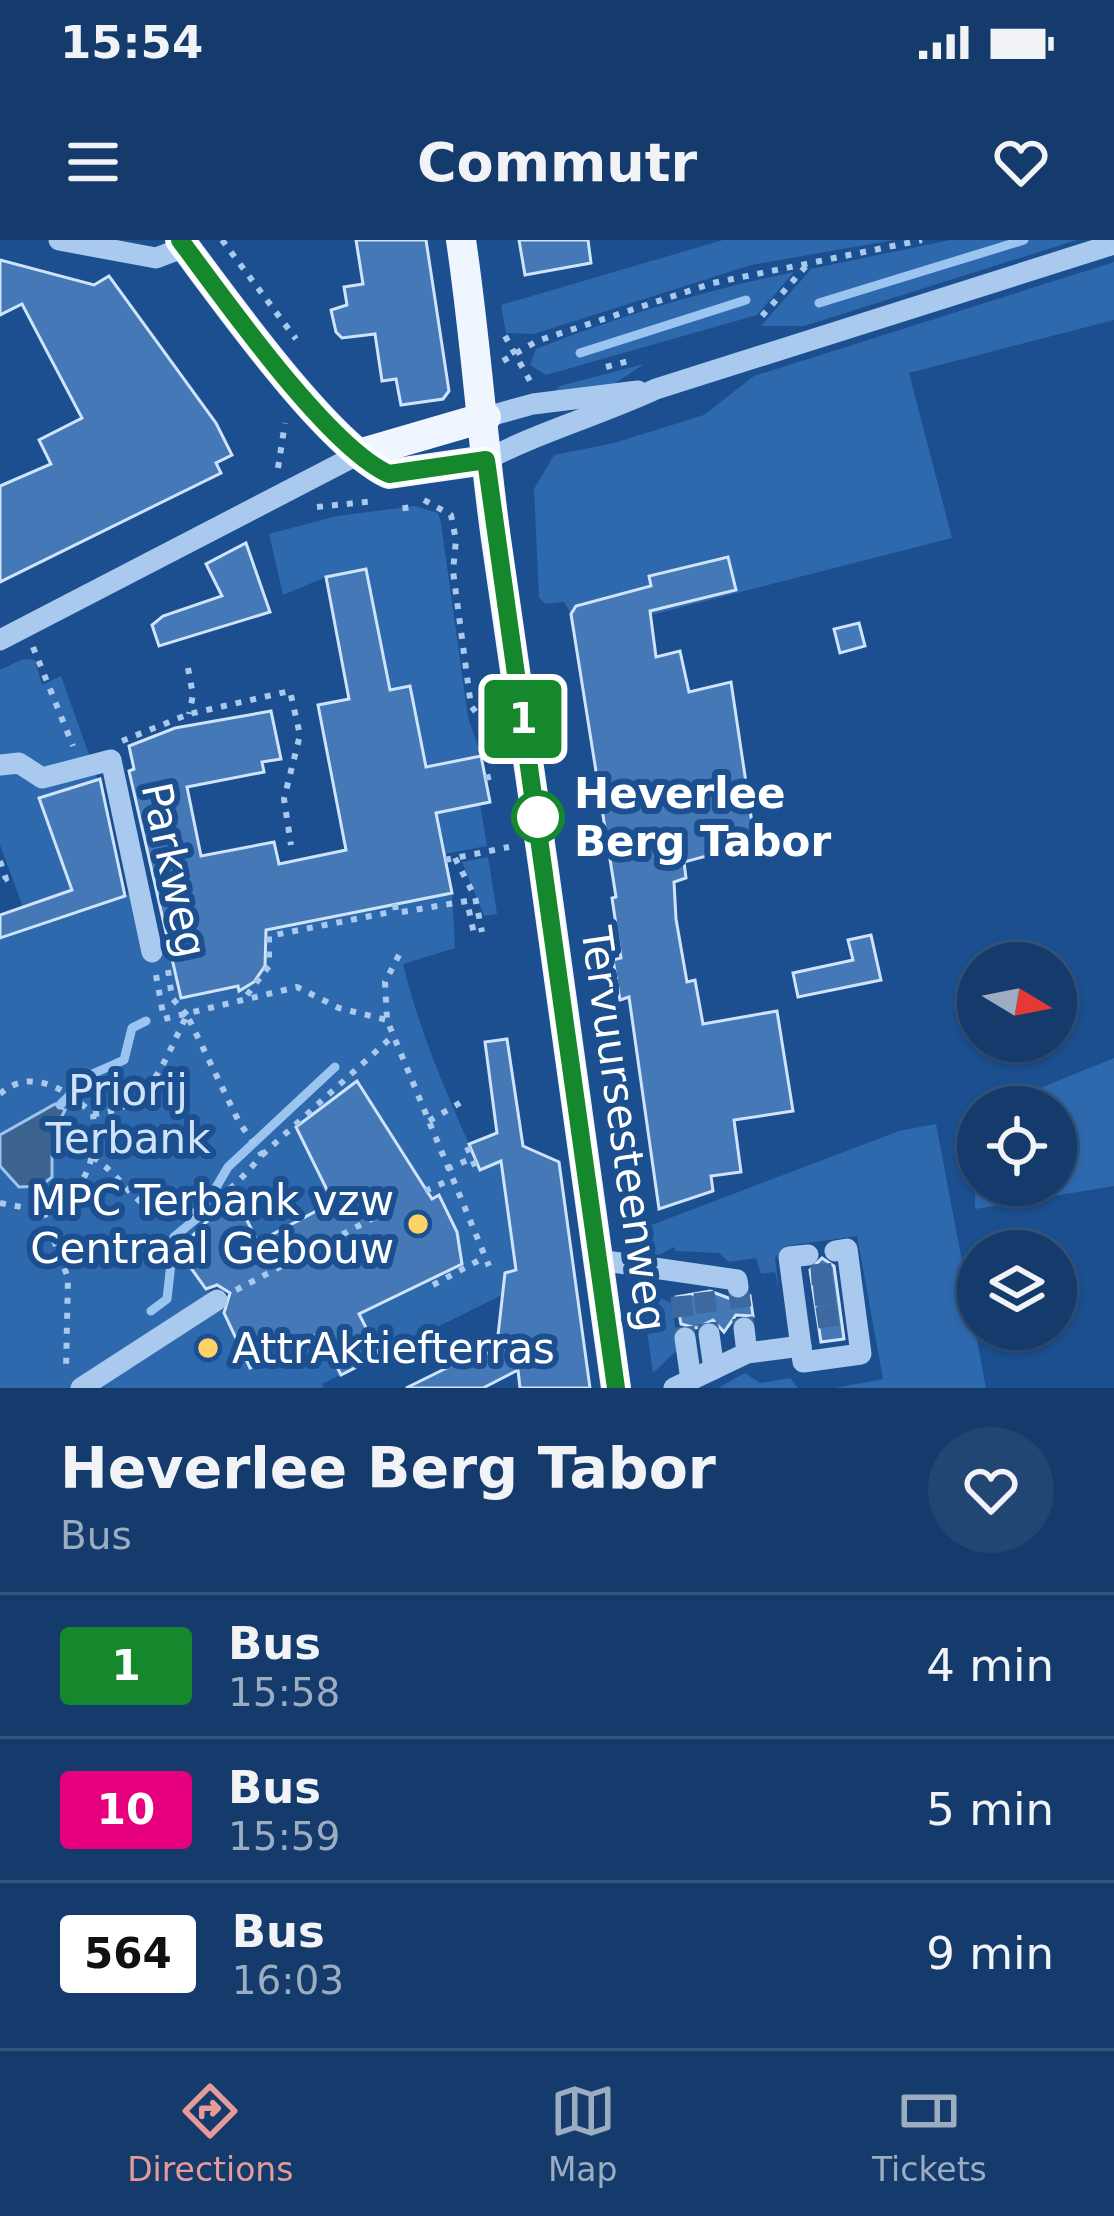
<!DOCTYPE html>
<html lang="en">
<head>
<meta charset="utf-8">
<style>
  :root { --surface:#143b6b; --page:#214673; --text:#f1f3f6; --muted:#9dadc1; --line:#33557e; --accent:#e69b98 }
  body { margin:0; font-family:"DejaVu Sans",sans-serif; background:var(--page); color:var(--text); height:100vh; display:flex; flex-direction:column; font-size:45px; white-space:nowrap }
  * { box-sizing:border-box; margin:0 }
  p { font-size:39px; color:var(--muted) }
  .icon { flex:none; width:66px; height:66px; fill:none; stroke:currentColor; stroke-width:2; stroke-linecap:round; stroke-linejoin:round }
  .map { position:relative; height:1148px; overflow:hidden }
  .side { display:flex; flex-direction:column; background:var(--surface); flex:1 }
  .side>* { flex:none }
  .badge { padding:0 24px; border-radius:9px; font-size:42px; line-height:78px }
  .needle { width:78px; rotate:100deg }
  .tools { position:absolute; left:957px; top:702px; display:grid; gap:24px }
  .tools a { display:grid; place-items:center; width:120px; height:120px; border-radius:50%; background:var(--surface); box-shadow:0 3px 9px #0004,0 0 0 3px var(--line); font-size:60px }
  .map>.badge { position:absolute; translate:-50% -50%; box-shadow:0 0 0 6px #fff }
  .round { display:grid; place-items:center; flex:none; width:126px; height:126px; border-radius:63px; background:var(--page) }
  .head { display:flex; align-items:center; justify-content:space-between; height:204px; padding:0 60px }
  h1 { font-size:57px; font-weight:700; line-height:90px }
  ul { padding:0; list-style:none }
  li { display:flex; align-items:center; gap:36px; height:144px; padding:0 60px; border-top:3px solid var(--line) }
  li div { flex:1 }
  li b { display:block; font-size:45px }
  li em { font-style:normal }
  li .badge { min-width:132px; font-weight:700; text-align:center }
  .status { display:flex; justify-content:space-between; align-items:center; height:84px; padding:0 60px; background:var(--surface); direction:ltr }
  .status svg { height:33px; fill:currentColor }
  header { display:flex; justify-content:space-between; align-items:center; height:156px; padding:0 60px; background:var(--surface); font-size:54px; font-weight:700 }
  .tabs { display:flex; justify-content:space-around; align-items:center; height:168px; border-top:3px solid var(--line); background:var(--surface); font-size:33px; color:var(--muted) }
  .tabs a { display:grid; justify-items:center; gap:6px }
  .tabs .on { color:var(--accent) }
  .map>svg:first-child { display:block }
  .green { fill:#2e69ad; fill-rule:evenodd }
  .water { fill:#3c6290; stroke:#9cc4f0; stroke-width:3 }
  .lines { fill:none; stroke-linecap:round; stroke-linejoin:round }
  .stream { stroke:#9cc4f0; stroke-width:9 }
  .building { fill:#4478b7; stroke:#cfe3fa; stroke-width:3 }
  .minor-tunnel { stroke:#3d69a0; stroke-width:21; stroke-dasharray:21 10; stroke-linecap:butt }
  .path { stroke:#a9c9ee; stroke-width:6; stroke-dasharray:6 9; stroke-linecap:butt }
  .minor { stroke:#a9c9ee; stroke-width:21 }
  .major { stroke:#f0f6ff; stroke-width:30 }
  .line-casing { stroke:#fff; stroke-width:27 }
  .line { stroke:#15882e; stroke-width:18 }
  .stop-dot { fill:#fff; stroke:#15882e; stroke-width:6 }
  .poi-dot { fill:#ffd166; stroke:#1b4f8f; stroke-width:4.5 }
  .labels { text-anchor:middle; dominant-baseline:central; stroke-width:12; stroke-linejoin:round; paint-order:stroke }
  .stop-label { font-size:42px; font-weight:bold; fill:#fff; stroke:#1b4f8f; text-anchor:start }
  .street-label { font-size:42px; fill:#fff; stroke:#1b4f8f }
  .park-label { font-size:42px; fill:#cfe3fa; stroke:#1b4f8f }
  .poi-label { font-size:42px; fill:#fff; stroke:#1b4f8f; text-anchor:end }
</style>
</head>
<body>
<div class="status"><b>15:54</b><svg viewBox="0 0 49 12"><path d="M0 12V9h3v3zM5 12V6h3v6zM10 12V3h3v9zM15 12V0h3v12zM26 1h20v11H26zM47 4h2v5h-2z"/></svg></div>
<header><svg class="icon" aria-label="menu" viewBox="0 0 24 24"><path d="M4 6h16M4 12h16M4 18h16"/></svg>Commutr<svg class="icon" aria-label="heart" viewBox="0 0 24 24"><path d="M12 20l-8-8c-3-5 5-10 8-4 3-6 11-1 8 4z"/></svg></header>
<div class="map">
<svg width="1114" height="1148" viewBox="0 0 1114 1148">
  <rect width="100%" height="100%" fill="#1b4f8f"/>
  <g class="green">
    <path d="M 723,0 L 894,0 L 751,25 L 534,94 L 506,93 L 501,65 Z"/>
    <path d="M 950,0 L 1077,0 L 804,86 L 761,86 L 811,29 Z"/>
    <path d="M 1114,22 L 1114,80 L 909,133 L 952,298 L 651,375 L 634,351 L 576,366 L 571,374 L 564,362 L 545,364 L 539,357 L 534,249 L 554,215 L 614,203 L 704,175 L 754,136 Z"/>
    <path d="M 794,32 L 757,75 L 546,135 L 530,125 L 536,109 C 619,76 707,50 794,32 Z"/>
    <path d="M 644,124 L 614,144 L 554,152 L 560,146 Z"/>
    <path d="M 415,266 L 438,273 L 441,283 L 468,477 L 481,516 L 426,527 L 410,447 L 390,450 L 366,329 L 326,337 L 283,355 L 269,294 L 337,276 Z"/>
    <path d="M 23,419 L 35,420 L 42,445 L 61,436 L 98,540 L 72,650 L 23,667 L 0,605 L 0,430 Z"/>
    <path d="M 480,564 L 487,606 L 444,614 L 436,573 Z"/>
    <path d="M 488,617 L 497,674 L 484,676 L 462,622 Z"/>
    <path d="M 132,653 L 145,715 L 170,704 L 181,758 L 254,742 L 265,725 L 264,691 L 452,653 L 455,708 L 403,724 C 421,798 450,861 480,929 L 501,919 L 518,1047 L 322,1144 L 324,1148 L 0,1148 L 0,698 ZM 357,842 L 432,959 L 440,956 L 457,992 L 462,1023 L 250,1128 L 222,1068 L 178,1009 L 233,955 L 258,1002 L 333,962 L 297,887 Z"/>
    <path d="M 1114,818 L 1114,946 L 975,969 L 976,874 L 978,945 L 1056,945 L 1056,867 L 994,867 Z"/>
    <path d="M 936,884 L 986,1148 L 834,1148 L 883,1139 L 857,996 L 786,1006 L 775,1018 L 779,1050 L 775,1032 L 761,1034 L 756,1018 L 729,1022 L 719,1013 L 676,1011 L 674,1007 L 659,1015 L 636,1010 L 633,992 L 899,891 Z"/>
    <path d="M 641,1049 L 671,1063 L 679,1108 L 653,1133 Z"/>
    <path d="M 745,1133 L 760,1143 L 790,1138 L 798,1148 L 718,1148 Z"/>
  </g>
  <path class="water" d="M 55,864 L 65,870 L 52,896 L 52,937 L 41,946 L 19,947 L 0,926 L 0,895 Z"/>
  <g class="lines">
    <g class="stream">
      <path d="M 819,63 L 1024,0"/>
      <path d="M 580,113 L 746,60"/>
      <path d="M 60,865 L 90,835 L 124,820 L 132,788 L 146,781"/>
      <path d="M 211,956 L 228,927 L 335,827"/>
      <path d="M 151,1071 L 167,1059 L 174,997 L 203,973"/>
    </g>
  </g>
  <g class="building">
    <path d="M 356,0 L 426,0 L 449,151 L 443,159 L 401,165 L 396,139 L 382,141 L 375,94 L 342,98 L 336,92 L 331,70 L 347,65 L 344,47 L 363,44 Z"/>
    <path d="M 519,0 L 588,0 L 591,23 L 525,35 Z"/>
    <path d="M 0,20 L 94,45 L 109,36 L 216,183 L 232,215 L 216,223 L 221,233 L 0,342 L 0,246 L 51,224 L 39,200 L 82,178 L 22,64 L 0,75 Z"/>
    <path d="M 246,303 L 270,372 L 159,406 L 152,385 L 163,376 L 222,356 L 206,324 Z"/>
    <path d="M 728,317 L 736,350 L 650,371 L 656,417 L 680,411 L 689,452 L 731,442 L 755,603 L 684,622 L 686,638 L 674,642 L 676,679 L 687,742 L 695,740 L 703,784 L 777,771 L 793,871 L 734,880 L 741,932 L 711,936 L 713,951 L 659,969 L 629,757 L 620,760 L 613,720 L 621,718 L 612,658 L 616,657 L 571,374 L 576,366 L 651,346 L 649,336 Z"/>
    <path d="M 366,329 L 390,450 L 410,446 L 426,527 L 481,516 L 490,562 L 436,573 L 452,653 L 266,690 L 265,726 L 254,742 L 239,751 L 238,746 L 181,758 L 129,531 L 134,529 L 129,506 L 175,488 L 271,471 L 281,519 L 262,522 L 264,532 L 187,547 L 201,616 L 274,602 L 279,624 L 346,610 L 318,465 L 349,459 L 326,337 Z"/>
    <path d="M 859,383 L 865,406 L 840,413 L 834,389 Z"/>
    <path d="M 100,539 L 125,656 L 0,698 L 0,675 L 72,650 L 39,558 Z"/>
    <path d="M 871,695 L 881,740 L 798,757 L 793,733 L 853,720 L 848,700 Z"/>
    <path d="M 507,799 L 523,906 L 559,922 L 590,1148 L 520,1148 L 518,1130 L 483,1148 L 406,1148 L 477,1113 L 496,1113 L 505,1033 L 516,1030 L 501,921 L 480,930 L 469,904 L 497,893 L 485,802 Z"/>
    <path d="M 357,841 L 432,959 L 439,955 L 457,992 L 462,1024 L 359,1074 L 380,1115 L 341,1135 L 320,1093 L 250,1128 L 224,1073 L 230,1053 L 217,1045 L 206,1049 L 178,1010 L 234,955 L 258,1002 L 333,962 L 296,887 Z"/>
    <path d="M 822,1018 L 834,1026 L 844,1099 L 821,1102 L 810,1030 Z"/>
    <path d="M 710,1051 L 739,1062 L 750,1056 L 753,1076 L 736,1075 L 724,1092 L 713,1080 L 696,1088 L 681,1084 L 676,1057 Z"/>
  </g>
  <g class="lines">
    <g class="minor-tunnel">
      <path d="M 811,1035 L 838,1033"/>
      <path d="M 738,1047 L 744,1088"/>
      <path d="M 704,1052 L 709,1094"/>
      <path d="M 681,1056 L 685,1098"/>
      <path d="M 814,1056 L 841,1053"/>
      <path d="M 817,1078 L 844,1074"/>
    </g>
    <g class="path">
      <path d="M 222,0 L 296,99"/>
      <path d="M 762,76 L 807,25"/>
      <path d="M 505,96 L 530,141"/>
      <path d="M 503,121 L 537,101 L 713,43 L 922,0"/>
      <path d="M 606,127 L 632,120"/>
      <path d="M 278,228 L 285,183"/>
      <path d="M 424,260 L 451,275 L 456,300 L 453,331 L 471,466 L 494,495"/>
      <path d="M 405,265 L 407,279"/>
      <path d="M 317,267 L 375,261"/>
      <path d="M 33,407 L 73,506"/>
      <path d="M 188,428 L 193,455 L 189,474"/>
      <path d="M 122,501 L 189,474 L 290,451 L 300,495 L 284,559 L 291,605"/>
      <path d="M 485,538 L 497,535"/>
      <path d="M 455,618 L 475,657 L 482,692"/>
      <path d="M 445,620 L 509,607"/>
      <path d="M 0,621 L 6,639 L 0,641"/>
      <path d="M 395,664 L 396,673 L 467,661 L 474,694"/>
      <path d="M 399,715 L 385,742 L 387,780 L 489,1026"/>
      <path d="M 168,730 L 172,758 L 187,775"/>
      <path d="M 156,735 L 164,779 L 297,747 L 339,768 L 387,780"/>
      <path d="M 247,755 L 269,726 L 269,696 L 391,672"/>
      <path d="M 0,854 C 31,826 67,850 93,874 C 98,919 87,953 43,971"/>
      <path d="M 93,874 C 151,871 164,820 187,775 L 239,882 L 262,915 C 235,947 188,998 142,963 C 124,948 113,930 93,917"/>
      <path d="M 429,881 L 463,861"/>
      <path d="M 467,907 L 477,931"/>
      <path d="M 262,915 L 393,796"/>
      <path d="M 447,929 L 475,917"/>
      <path d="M 425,951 L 452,939"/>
      <path d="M 0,963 L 43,971 L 68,1038 L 66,1129"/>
      <path d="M 433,1045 L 485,1017"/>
      <path d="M 236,1050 L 385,972"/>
    </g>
    <g class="minor">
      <path d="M 59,0 L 156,18 L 185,7"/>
      <path d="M 486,177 L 533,164 L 638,151"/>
      <path d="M 486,220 C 541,191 600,175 656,149 L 1114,4"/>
      <path d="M 0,400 L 359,214"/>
      <path d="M 0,525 L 19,523 L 42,538 L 111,520 L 152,712"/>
      <path d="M 808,1015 L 789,1017 L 803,1122 L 861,1114 L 847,1009 L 835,1011"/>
      <path d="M 599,1020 L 737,1040 L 738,1047"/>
      <path d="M 744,1088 L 747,1113"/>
      <path d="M 709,1094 L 714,1129"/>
      <path d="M 685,1098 L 691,1140"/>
      <path d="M 81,1148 L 217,1060"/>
      <path d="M 674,1148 L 747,1113 L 801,1106"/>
    </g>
    <g class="major">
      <path d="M 180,0 C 225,60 327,205 389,234 L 486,220"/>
      <path d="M 461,0 C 476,100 482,199 496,299 C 537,582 578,864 616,1148"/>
      <path d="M 359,214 L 486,177"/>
    </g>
  </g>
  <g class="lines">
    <g class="line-casing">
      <path id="line" d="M 180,0 C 224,59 328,207 389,234 L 486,220 L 616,1148"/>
    </g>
    <use href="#line" class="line"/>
  </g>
  <circle class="stop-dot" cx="538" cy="577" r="24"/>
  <g class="poi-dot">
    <circle cx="418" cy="984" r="12"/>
    <circle cx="208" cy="1108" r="12"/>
  </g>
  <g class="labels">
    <g class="stop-label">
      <text x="574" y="553">Heverlee<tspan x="574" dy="48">Berg Tabor</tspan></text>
    </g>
    <g class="street-label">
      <text transform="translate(174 630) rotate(78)">Parkweg</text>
      <text transform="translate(624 889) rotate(82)">Tervuursesteenweg</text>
    </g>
    <g class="park-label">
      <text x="128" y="850">Priorij<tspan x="128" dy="48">Terbank</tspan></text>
    </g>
    <g class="poi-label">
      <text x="394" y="960">MPC Terbank vzw<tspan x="394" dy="48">Centraal Gebouw</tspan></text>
      <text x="232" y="1108" text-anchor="start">AttrAktiefterras</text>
    </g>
  </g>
</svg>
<div class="tools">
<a><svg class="needle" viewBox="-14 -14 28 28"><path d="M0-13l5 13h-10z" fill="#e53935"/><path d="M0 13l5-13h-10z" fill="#9dadc1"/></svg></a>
<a><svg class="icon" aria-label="locate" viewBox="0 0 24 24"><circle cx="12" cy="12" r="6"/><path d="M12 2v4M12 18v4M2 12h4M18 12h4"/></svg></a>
<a><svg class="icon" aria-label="layers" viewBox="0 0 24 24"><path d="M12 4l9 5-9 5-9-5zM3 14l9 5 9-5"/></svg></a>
</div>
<b class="badge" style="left:523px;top:479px;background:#15882e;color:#fff">1</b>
</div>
<section class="side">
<div class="head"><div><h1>Heverlee Berg Tabor</h1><p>Bus</p></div><a class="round"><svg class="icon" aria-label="heart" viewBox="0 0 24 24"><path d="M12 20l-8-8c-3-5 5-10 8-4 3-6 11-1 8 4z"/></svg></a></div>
<ul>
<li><span class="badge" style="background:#15882e;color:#fff">1</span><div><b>Bus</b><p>15:58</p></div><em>4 min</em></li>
<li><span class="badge" style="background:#e6007e;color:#fff">10</span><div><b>Bus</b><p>15:59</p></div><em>5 min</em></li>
<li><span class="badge" style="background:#fff;color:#111">564</span><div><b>Bus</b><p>16:03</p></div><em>9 min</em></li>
</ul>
</section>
<nav class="tabs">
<a class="on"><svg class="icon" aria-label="directions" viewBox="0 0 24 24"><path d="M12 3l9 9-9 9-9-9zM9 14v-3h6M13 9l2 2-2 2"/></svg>Directions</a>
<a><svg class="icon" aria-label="map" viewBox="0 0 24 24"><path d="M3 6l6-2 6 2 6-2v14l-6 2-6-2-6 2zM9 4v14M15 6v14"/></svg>Map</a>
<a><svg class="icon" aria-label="tickets" viewBox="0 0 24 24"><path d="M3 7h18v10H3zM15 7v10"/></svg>Tickets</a>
</nav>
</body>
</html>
